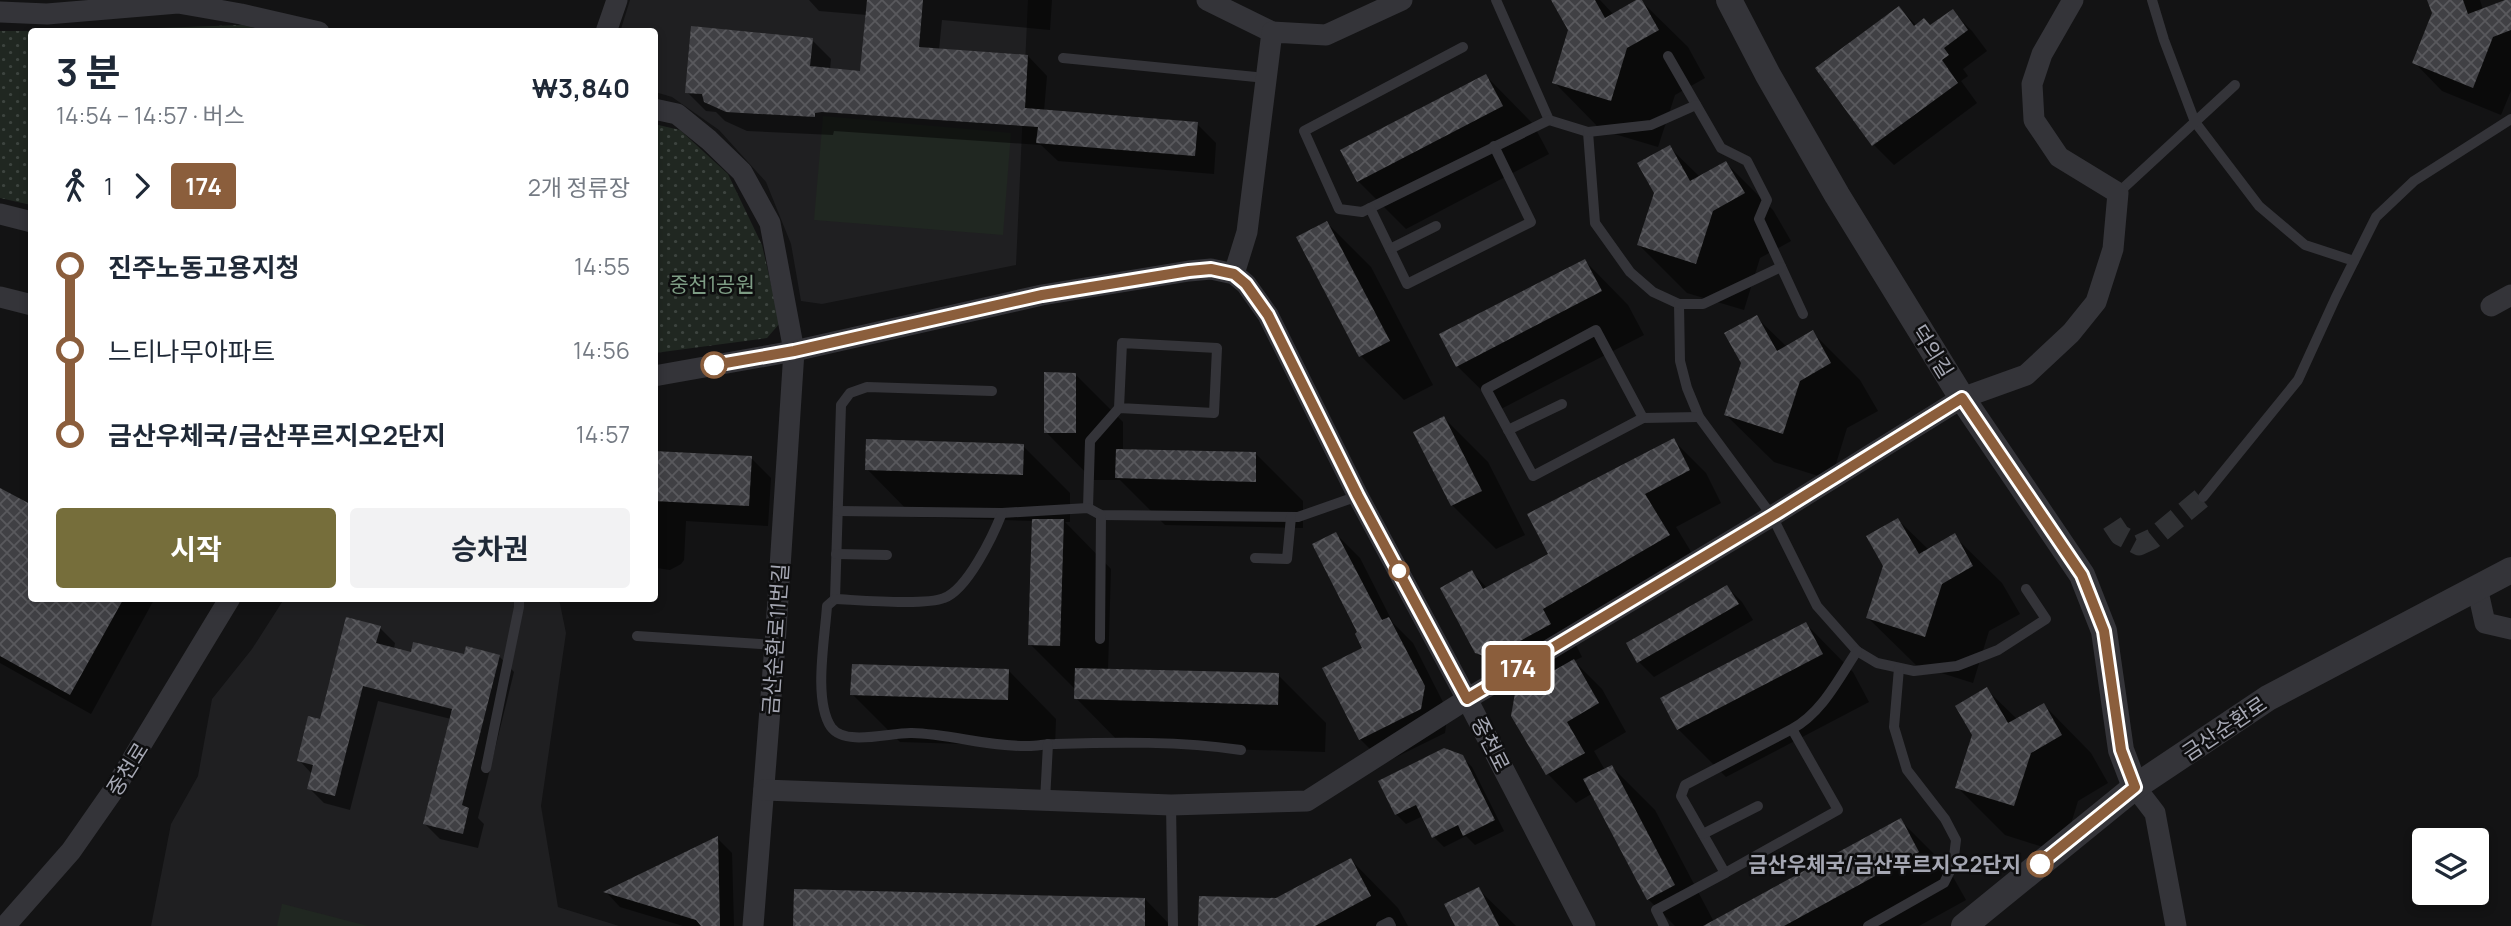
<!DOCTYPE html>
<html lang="ko">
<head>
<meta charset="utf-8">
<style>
  :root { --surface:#fff; --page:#f2f2f3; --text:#1f2937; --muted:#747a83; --accent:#766e3b }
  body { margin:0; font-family:Manrope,"Noto Sans KR",sans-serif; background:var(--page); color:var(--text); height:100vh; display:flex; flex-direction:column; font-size:26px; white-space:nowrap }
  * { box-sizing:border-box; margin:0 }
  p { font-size:23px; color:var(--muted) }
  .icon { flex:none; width:38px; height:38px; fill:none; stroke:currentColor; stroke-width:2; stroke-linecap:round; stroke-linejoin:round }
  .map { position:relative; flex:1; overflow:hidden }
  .drawer { position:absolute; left:28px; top:28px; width:630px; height:574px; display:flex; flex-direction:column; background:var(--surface); border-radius:7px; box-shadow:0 4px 10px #0003 }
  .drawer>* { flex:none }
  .badge { padding:0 14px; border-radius:5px; font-size:24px; line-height:46px }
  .buttons { position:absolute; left:2412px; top:828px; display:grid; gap:14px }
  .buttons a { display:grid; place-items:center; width:77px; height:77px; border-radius:7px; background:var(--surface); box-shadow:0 4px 10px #0003; font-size:35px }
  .map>.badge { position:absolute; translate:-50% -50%; box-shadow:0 0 0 4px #fff }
  .legs { display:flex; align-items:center; gap:10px; height:77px; padding:0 28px; font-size:23px }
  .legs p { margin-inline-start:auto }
  .overview { display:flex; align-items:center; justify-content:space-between; height:119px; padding:0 28px }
  h1 { font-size:38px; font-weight:700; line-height:52px }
  .action { display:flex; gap:14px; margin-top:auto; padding:14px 28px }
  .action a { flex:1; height:80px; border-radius:7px; background:var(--accent); color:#fff; font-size:28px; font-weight:700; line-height:80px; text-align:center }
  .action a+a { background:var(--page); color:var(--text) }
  ul { padding:0 28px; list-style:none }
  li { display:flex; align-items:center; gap:24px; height:84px; font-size:26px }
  li i { display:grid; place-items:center; width:10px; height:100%; margin:0 9px; background:currentColor }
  li i::after { content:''; width:18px; height:18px; margin:-9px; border:5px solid; border-radius:50%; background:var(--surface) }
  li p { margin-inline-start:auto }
  li:first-child i { background:linear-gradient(#0000 50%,currentColor 0) }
  li:last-child i { background:linear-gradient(currentColor 50%,#0000 0) }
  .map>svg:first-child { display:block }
  .built { fill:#1f1f21 }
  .grass { fill:#202721 }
  .park { fill:url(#park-dots) }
  .shadow { fill:#0007 }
  .building { fill:url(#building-cross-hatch) }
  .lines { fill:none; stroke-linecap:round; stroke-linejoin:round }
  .minor-tunnel { stroke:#303134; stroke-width:21; stroke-dasharray:21 10; stroke-linecap:butt }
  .service { stroke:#343439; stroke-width:10 }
  .minor { stroke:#343439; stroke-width:21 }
  .tertiary { stroke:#343439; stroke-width:26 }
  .line-1-casing { stroke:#fff; stroke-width:16 }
  .line-1 { stroke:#8b5e3c; stroke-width:10 }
  .stop-1-dot { fill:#fff; stroke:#8b5e3c; stroke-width:3.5 }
  .labels { text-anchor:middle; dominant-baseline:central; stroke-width:5; stroke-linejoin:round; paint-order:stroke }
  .park-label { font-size:21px; fill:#7e9d85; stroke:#0e0e0f }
  .street-label { font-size:21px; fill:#a6a8b4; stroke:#0e0e0f }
  .stop-label { font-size:21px; font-weight:bold; fill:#a6a8b4; stroke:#0e0e0f; text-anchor:end }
</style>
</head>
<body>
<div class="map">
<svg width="2511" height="926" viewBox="0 0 2511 926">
  <defs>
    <pattern id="park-dots" width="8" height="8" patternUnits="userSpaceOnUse" patternTransform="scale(1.75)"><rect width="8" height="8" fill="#202721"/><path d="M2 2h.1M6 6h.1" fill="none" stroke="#3d443f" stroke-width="1.8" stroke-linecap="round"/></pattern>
    <pattern id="building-cross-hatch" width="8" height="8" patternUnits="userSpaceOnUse" patternTransform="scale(1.75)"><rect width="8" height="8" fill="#404044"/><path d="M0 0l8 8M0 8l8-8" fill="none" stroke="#59595d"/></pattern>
  </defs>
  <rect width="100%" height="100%" fill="#131314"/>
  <g class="built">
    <path d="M 630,0 L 1028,0 L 1016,265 L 822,304 L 801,301 L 791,244 L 766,182 L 719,130 L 672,97 L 655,92 L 654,32 L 620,32 Z"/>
    <path d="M 284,599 L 559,599 L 566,633 L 541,806 L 558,907 L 619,926 L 151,926 L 171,824 L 198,776 L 212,699 L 252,649 Z"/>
  </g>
  <g class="grass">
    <path d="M 823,116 L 1011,133 L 1003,235 L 814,220 Z"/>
    <path d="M 282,904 L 283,904 L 368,926 L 277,926 Z"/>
  </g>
  <g class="park">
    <path d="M 242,25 L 267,31 L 32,32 L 31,205 L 0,198 L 0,31 L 72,31 Z"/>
    <path d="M 654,124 L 680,130 L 728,174 L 762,245 L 780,323 L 767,338 L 655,353 Z"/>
  </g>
  <g class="shadow">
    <path d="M 809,0 L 1052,0 L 1050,30 L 942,20 L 939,50 L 1028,56 L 1047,76 L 1044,111 L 1197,124 L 1216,143 L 1214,174 L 1058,161 L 1041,145 L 834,131 L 833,135 L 747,131 L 725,121 L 716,112 L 706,111 L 687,92 L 812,40 L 831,59 L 830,70 L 862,73 L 867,15 L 819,11 Z"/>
    <path d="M 1556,0 L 1600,0 L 1614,15 L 1640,0 L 1688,47 L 1705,78 L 1675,95 L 1658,147 L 1601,130 L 1554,82 L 1570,30 Z"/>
    <path d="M 2429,0 L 2480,0 L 2483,10 L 2511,0 L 2511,91 L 2501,115 L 2442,91 L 2414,62 L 2434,13 Z"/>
    <path d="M 1899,8 L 1917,26 L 1930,27 L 1952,11 L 1972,31 L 1987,51 L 1963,69 L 1968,76 L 1961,81 L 1977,103 L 1894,165 L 1874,145 Z"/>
    <path d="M 1486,76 L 1533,124 L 1549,154 L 1406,229 L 1358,181 Z"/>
    <path d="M 1669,147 L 1700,177 L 1726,163 L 1773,210 L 1791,241 L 1760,258 L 1744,310 L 1687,293 L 1639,245 Z"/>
    <path d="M 1327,223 L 1371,267 L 1433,385 L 1404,400 L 1361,356 L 1299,238 Z"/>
    <path d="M 1585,261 L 1628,305 L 1644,335 L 1501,409 L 1457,366 Z"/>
    <path d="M 1756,317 L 1787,347 L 1813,333 L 1860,380 L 1878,411 L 1847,428 L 1831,480 L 1774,462 L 1726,415 Z"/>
    <path d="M 1075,374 L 1123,422 L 1123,451 L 1256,454 L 1303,501 L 1303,528 L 1165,525 L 1120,480 L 1093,480 L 1046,432 Z"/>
    <path d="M 1444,418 L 1488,462 L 1525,535 L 1496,549 L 1452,505 Z"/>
    <path d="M 1673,440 L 1706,473 L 1721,503 L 1676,527 L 1701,568 L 1574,641 L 1582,657 L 1574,661 L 1602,689 L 1626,732 L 1594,751 L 1605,770 L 1612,767 L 1655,810 L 1714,922 L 1900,820 L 1948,868 L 1966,900 L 1919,926 L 1675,926 L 1648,899 L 1593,793 L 1576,803 L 1548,774 L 1513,715 L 1524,690 L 1509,685 L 1476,652 L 1472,572 L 1488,589 L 1551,555 Z"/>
    <path d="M 1023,446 L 1070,493 L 1070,522 L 1065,522 L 1111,569 L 1108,670 L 1278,675 L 1326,723 L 1325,752 L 1123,746 L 1076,698 L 1076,690 L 1030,644 L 1034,521 L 914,517 L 867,469 Z"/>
    <path d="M 654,452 L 751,458 L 771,478 L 768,526 L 686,521 L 684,560 L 681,564 L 670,570 L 657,568 L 654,565 Z"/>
    <path d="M 0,490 L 32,598 L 155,598 L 91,714 L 0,663 Z"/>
    <path d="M 1898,520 L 1929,550 L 1954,536 L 2002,583 L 2020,614 L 1989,631 L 1973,683 L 1916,665 L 1868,618 Z"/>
    <path d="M 1336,534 L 1360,558 L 1393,623 L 1413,643 L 1448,712 L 1445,733 L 1384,763 L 1360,739 L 1365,649 Z"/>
    <path d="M 1727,587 L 1742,602 L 1753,620 L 1654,677 L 1639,662 Z"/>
    <path d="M 1806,624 L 1853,672 L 1869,702 L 1726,777 L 1678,729 Z"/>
    <path d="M 380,628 L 395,643 L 394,649 L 412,654 L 499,656 L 514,672 L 478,818 L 484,824 L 478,848 L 440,839 L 425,824 L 451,719 L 378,701 L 350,810 L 324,803 L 309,788 L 312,774 L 299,760 Z"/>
    <path d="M 1009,671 L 1056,719 L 1055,747 L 900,742 L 852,694 Z"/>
    <path d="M 1987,690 L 2018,720 L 2044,705 L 2091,753 L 2108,783 L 2078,801 L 2062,853 L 2005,835 L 1957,787 Z"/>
    <path d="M 1462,757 L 1472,767 L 1504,831 L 1475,845 L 1466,836 L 1444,847 L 1434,837 L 1423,816 L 1406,824 L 1396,814 Z"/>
    <path d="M 717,838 L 732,853 L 734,926 L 683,926 L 620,907 L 606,892 Z"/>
    <path d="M 1351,860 L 1398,908 L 1408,926 L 1200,926 L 1276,900 Z"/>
    <path d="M 1478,889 L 1516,926 L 1457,926 Z"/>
    <path d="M 1145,899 L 1171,926 L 795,926 Z"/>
  </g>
  <g class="building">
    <path d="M 867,0 L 923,0 L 919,47 L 1028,55 L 1025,108 L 1198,122 L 1195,156 L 1036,143 L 1038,127 L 822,112 L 815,113 L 815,117 L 726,112 L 704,102 L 702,94 L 685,93 L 691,26 L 813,38 L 810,66 L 860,71 Z"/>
    <path d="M 1551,0 L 1595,0 L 1605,18 L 1636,0 L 1642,0 L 1659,30 L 1627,48 L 1611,101 L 1552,83 L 1568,30 Z"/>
    <path d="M 2427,0 L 2463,0 L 2468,14 L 2505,0 L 2511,0 L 2511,30 L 2493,37 L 2473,88 L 2412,63 L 2432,13 Z"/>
    <path d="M 1899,6 L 1914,26 L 1924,18 L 1930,25 L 1953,9 L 1968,30 L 1944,48 L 1949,55 L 1942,60 L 1958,83 L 1872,146 L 1815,68 Z"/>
    <path d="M 1486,74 L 1503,106 L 1357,182 L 1340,150 Z"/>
    <path d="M 1670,145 L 1690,181 L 1726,161 L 1745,193 L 1713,211 L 1696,264 L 1637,245 L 1654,193 L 1637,163 Z"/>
    <path d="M 1327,221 L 1390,341 L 1359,357 L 1296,237 Z"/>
    <path d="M 1585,259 L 1602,291 L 1456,367 L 1439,334 Z"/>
    <path d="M 1757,315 L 1777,351 L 1813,330 L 1831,363 L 1800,381 L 1783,434 L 1724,415 L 1741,363 L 1724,333 Z"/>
    <path d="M 1044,372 L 1076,373 L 1076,433 L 1044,433 Z"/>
    <path d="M 1444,416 L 1482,491 L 1451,506 L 1413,432 Z"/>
    <path d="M 1674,438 L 1690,470 L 1645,494 L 1670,535 L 1543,609 L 1551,624 L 1489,658 L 1475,653 L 1440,588 L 1472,570 L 1483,589 L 1548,554 L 1527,514 Z"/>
    <path d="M 866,439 L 1024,444 L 1023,475 L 865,470 Z"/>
    <path d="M 1116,449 L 1256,452 L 1256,482 L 1115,478 Z"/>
    <path d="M 654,451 L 752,456 L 749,506 L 654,501 Z"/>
    <path d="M 0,488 L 32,505 L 32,598 L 124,598 L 70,695 L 0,656 Z"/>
    <path d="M 1898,518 L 1919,554 L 1955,533 L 1973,566 L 1942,584 L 1925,637 L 1866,618 L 1883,566 L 1866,536 Z"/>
    <path d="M 1032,519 L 1064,519 L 1060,646 L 1028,645 Z"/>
    <path d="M 1336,532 L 1382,620 L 1389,617 L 1425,686 L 1421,709 L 1359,740 L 1322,668 L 1362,648 L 1355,634 L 1357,632 L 1312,544 Z"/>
    <path d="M 1727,585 L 1739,604 L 1637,663 L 1626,643 Z"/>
    <path d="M 346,617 L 381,626 L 376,643 L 411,652 L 413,642 L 464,654 L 466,646 L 500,655 L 462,805 L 469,808 L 463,834 L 423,824 L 452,709 L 363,686 L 335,796 L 307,789 L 313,765 L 297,761 L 308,716 L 320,719 Z"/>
    <path d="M 1806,622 L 1823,654 L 1677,730 L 1660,698 Z"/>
    <path d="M 1574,659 L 1599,703 L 1567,722 L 1585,753 L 1546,775 L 1511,716 L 1515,693 Z"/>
    <path d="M 852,664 L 1009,669 L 1008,700 L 850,695 Z"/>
    <path d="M 1075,668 L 1279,673 L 1278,705 L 1074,699 Z"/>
    <path d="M 1987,687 L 2008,723 L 2044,703 L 2062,735 L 2031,753 L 2014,806 L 1955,788 L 1972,735 L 1955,706 Z"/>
    <path d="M 1444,748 L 1463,755 L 1495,820 L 1463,836 L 1458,825 L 1432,838 L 1416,805 L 1395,815 L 1378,781 Z"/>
    <path d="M 1612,765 L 1675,885 L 1647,900 L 1583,779 Z"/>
    <path d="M 1901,818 L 1919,852 L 1784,926 L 1703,926 Z"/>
    <path d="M 718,836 L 720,926 L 701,926 L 696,920 L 603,892 Z"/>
    <path d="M 1351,858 L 1371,896 L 1315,926 L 1198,926 L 1199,896 L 1276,898 Z"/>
    <path d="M 1479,887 L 1499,926 L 1455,926 L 1444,904 Z"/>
    <path d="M 794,889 L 1145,898 L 1145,926 L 793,926 Z"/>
  </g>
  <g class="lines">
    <path class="minor-tunnel" d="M 2112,523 L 2120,535 L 2139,545 L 2152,539 L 2203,497"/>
    <g class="service">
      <path d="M 1496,0 L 1549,120 L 1588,132 L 1595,223 L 1630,272 L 1653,292 L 1679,304 L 1680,361 L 1687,388 L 1699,417 L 1772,516 L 1817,606 L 1857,651 L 1877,663 L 1914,671 L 1957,666 L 1998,650 L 2046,619 L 2026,589"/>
      <path d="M 2152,0 L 2164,40 L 2195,122 L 2259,206 L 2305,245 L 2354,261"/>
      <path d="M 1463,47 L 1304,131 L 1339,209 L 1362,212 L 1549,120"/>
      <path d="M 1668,56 L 1721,148 L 1747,161 L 1767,200 L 1759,219 L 1803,314"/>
      <path d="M 1063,58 L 1266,78"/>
      <path d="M 1588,132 L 1651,125 L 1696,105"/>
      <path d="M 2118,193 L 2235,85"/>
      <path d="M 1370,208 L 1407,284 L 1531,222 L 1494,146"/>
      <path d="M 1390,249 L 1436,226"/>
      <path d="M 1679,304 L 1703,304 L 1781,267"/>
      <path d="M 992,391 L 867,387 L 850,393 L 841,405 L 835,599 L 827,606 C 825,638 813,700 831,727 C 845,747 891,732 912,733 C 951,734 989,747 1029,746 C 1037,746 1046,744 1055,744 C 1117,742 1180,741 1241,750"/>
      <path d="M 1643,418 L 1596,330 L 1486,389 L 1533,476 L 1643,418 L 1699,417"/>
      <path d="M 1508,430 L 1562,404"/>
      <path d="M 2203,497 L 2298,380 L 2336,297 L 2376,217 L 2414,181 L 2511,119"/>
      <path d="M 1088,508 L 1090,441 L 1119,408 L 1122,343 L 1217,348 L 1214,413 L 1119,408"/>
      <path d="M 838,511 L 1002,513 L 1088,508 L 1101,515 L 1298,517 L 1358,496"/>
      <path d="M 836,554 L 887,555"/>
      <path d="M 1255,558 L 1287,559 L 1291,517"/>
      <path d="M 835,599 C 858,600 925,606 944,598 C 967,590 993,536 1002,513"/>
      <path d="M 637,636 L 775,645"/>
      <path d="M 1100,639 L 1101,515"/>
      <path d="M 1792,729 L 1838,810 L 1725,873 L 1681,796 L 1685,785 L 1792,729 C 1822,713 1839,678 1857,651"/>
      <path d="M 486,768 L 519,607 L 519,598"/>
      <path d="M 1045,801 L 1048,744"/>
      <path d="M 1171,805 L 1173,926"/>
      <path d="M 1703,834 L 1758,806"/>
      <path d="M 1381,926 L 1389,922 L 1391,926"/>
      <path d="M 1664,926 L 1656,910 L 1725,873"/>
      <path d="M 1868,926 L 1944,883 L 1953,865 L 1956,840 L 1945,819 L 1907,770 L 1894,727 L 1899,668"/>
    </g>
    <g class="minor">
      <path d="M 1207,0 L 1272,32"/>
      <path d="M 0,12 L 47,14 L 178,3 L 241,14 L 319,32"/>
      <path d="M 606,32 L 617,0"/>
      <path d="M 654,109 L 677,114 L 709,140 L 742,172 L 770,223 L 794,351 L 775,645 L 753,926"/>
      <path d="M 0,214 L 32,222"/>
      <path d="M 1234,274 L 1247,232 L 1272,32 L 1326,35 L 1402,0"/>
      <path d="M 0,297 L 32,305"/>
      <path d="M 2491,306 L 2511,295"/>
      <path d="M 654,376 L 794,351 L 1042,295 L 1189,271 L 1211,269 L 1234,274 L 1246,284 L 1268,315 L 1358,496 L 1467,699 L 1585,926"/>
      <path d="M 2477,587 L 2485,623 L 2511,629"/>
      <path d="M 2135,787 L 2155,813 L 2176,926"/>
      <path d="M 764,790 L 1171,805 L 1307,801 L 1467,699 L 1772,516 L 1962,398 L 2026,375 L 2071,333 L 2096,302 L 2113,249 L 2118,193 L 2059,157 L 2034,120 L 2032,84 L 2042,54 L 2073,0"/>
      <path d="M 5,926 L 71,851 L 115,788 L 230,598"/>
    </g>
    <g class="tertiary">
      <path d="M 1729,0 L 1768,75 L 1837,195 L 1962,398 L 2082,575 L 2104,631 L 2121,750 L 2135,787"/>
      <path d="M 1964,926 L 2135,787 L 2268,698 L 2511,570"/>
    </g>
  </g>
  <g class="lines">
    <g class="line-1-casing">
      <path id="line-1" d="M 714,365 L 794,351 L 1042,295 L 1189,271 L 1211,269 L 1234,274 L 1246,284 L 1268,315 L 1358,496 L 1467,699 L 1772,516 L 1962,398 L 2082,575 L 2104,631 L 2121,750 L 2135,787 L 2040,864"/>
    </g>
    <use href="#line-1" class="line-1"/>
  </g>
  <g class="stop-1-dot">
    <circle cx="714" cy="365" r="12"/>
    <circle cx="1399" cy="571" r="9"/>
    <circle cx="2040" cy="864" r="12"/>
  </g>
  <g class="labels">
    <g class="park-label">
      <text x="712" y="284">중천1공원</text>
    </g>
    <g class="street-label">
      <text transform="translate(1933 351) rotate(58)">덕의길</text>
      <text transform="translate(775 639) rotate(-86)">금산순환로11번길</text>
      <text transform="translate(2224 728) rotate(-34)">금산순환로</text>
      <text transform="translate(1491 744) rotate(63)">중천로</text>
      <text transform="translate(127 769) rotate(-58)">중천로</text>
    </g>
    <g class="stop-label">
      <text x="2021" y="864">금산우체국/금산푸르지오2단지</text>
    </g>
  </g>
</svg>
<div class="buttons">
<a><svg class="icon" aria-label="layers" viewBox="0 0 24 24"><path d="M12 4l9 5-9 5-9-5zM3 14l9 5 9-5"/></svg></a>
</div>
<b class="badge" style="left:1518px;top:668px;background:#8b5e3c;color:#fff">174</b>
<section class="drawer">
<div class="overview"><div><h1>3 분</h1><p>14:54 – 14:57 · 버스</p></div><b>₩3,840</b></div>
<div class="legs"><svg class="icon" aria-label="walk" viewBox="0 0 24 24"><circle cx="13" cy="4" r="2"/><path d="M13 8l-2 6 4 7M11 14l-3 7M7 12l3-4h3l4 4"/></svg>1<svg class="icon" aria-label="forward" viewBox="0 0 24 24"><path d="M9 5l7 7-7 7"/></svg><b class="badge" style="background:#8b5e3c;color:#fff">174</b><p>2개 정류장</p></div>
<ul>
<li><i style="color:#8b5e3c"></i><b>진주노동고용지청</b><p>14:55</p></li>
<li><i style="color:#8b5e3c"></i><span>느티나무아파트</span><p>14:56</p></li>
<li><i style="color:#8b5e3c"></i><b>금산우체국/금산푸르지오2단지</b><p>14:57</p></li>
</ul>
<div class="action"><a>시작</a><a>승차권</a></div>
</section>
</div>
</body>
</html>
